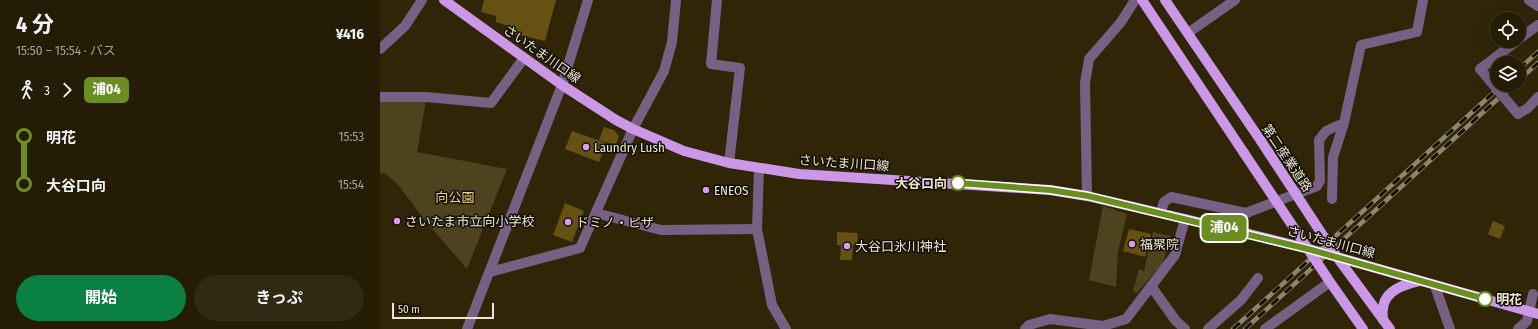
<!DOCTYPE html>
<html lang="ja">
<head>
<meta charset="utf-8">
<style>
  :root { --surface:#241c05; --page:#302913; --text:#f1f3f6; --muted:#a3a19a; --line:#413a27; --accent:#0b8043 }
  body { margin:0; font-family:"Fira Sans Condensed","Noto Sans JP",sans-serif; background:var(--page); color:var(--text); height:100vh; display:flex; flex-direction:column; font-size:15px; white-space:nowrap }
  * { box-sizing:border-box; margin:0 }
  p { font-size:13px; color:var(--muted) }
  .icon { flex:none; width:22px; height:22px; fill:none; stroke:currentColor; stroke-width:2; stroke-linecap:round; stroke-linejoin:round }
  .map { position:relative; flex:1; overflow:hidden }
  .side { display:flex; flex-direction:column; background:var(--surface); width:380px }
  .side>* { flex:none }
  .badge { padding:0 8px; border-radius:6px; font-size:14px; line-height:26px }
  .controls { position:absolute; left:1110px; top:12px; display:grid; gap:8px }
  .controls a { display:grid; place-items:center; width:36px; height:36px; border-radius:50%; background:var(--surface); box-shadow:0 4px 16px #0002,0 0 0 1px var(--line); font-size:20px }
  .scale { position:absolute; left:12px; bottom:10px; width:102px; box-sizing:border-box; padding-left:4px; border:2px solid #ece5d4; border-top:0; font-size:11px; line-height:14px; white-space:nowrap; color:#ece5d4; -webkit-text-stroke:3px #130f04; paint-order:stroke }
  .map>.badge { position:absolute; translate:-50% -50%; box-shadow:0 0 0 2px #fff }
  .legs { display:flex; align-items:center; gap:6px; height:44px; padding:0 16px; font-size:13px }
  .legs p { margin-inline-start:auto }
  .summary { display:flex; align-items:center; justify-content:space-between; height:68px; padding:0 16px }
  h1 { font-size:22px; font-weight:700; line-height:30px }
  .action { display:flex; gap:8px; margin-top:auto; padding:8px 16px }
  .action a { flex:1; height:46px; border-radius:24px; background:var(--accent); color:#fff; font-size:16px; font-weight:700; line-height:46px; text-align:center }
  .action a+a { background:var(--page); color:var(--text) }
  ul { padding:0 16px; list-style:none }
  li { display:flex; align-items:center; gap:14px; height:48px; font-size:15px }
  li i { display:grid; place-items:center; width:6px; height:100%; margin:0 5px; background:currentColor }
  li i::after { content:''; width:10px; height:10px; margin:-5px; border:3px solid; border-radius:50%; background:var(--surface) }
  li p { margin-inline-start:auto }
  li:first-child i { background:linear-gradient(#0000 50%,currentColor 0) }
  li:last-child i { background:linear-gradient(currentColor 50%,#0000 0) }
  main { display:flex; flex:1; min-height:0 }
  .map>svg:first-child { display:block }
  .green { fill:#4f421f }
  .building { fill:#655112 }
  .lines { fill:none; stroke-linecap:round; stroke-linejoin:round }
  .minor { stroke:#786085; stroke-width:10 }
  .major { stroke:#ca98e6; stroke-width:10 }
  .rail-casing { stroke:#8e856d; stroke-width:4.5 }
  .rail { stroke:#130f04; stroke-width:3; stroke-dasharray:9; stroke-linecap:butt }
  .minor-bridge { stroke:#786085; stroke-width:10 }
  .major-bridge { stroke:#ca98e6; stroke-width:10 }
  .line-1-casing { stroke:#fff; stroke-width:9 }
  .line-1 { stroke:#6b8e23; stroke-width:6 }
  .poi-dot { fill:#d79bf9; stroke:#130f04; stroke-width:1.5 }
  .stop-1-dot { fill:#fff; stroke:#6b8e23; stroke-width:2 }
  .labels { text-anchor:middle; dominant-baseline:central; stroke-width:3; stroke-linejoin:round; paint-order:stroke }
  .street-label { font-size:13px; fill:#ece5d4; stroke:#130f04 }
  .poi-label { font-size:13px; fill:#ece5d4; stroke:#130f04; text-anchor:start }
  .stop-label { font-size:13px; font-weight:bold; fill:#ece5d4; stroke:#130f04; text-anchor:end }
  .park-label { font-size:13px; fill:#f4d37d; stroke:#130f04 }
</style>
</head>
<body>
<main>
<section class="side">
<div class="summary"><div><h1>4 分</h1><p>15:50 – 15:54 · バス</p></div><b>¥416</b></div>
<div class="legs"><svg class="icon" aria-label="walk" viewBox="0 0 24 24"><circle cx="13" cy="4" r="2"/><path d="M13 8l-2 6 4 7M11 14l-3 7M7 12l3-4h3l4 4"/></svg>3<svg class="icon" aria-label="forward" viewBox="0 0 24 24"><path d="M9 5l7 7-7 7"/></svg><b class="badge" style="background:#6b8e23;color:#fff">浦04</b></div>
<ul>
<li><i style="color:#6b8e23"></i><b>明花</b><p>15:53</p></li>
<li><i style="color:#6b8e23"></i><b>大谷口向</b><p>15:54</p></li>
</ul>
<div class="action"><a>開始</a><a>きっぷ</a></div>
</section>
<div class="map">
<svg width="1158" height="329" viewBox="0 0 1158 329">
  <rect width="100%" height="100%" fill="#302507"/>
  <g class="green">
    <path d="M 46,100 L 37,152 L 127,169 L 87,269 L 43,218 L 19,186 L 6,174 L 0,173 L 0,102 Z"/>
    <path d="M 723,206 L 747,214 L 738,252 L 736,287 L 709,280 Z"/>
    <path d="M 773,232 L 791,236 L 783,263 L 757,293 L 753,291 L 759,269 L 764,271 Z"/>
  </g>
  <g class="building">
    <path d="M 104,0 L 176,0 L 165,41 L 131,33 L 132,27 L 116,22 L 116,16 L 101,12 Z"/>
    <path d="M 224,127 L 234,130 L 239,136 L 236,145 L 219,140 Z"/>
    <path d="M 192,131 L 226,143 L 219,162 L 185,149 Z"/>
    <path d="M 185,203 L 204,211 L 192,242 L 173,235 Z"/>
    <path d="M 1113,221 L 1125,226 L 1120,239 L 1108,234 Z"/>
    <path d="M 749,229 L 771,234 L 765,257 L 743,251 Z"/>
    <path d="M 457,232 L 478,233 L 477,245 L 473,245 L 472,260 L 460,260 L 461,245 L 457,245 Z"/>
  </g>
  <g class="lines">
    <g class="minor">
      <path d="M 337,0 L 331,64 L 360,68 L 349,163"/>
      <path d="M 1149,0 L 1158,6"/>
      <path d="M 808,33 L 855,0"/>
      <path d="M 1139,39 L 1158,25"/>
      <path d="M 0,49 L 25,26 L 42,0"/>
      <path d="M 1111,82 L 1100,69 L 1137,41"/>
      <path d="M 1123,96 L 1138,114 L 1148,108 L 1158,97"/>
      <path d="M 0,97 L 46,97 L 111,103 L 144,58"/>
      <path d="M 379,168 L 377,229 L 392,305 L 406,329"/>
      <path d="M 707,196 L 705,83 L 709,59 L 741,22 L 755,0"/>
      <path d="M 952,199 L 953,157 L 964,123"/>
      <path d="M 781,212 L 784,202 L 791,197 L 866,213 L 937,186 L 940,181 L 939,140 L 946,131 L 964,123 L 981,45 L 1037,32 L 1043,0"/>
      <path d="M 216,213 L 281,230 L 377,229"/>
      <path d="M 110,272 L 200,248 L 253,129 L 284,71 L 292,42 L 296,0"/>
      <path d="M 771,286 L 796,321 L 805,329"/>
      <path d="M 1055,286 L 1070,329"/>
      <path d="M 87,329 L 182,85 L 208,0"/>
      <path d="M 645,329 L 649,325 L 670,319 L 723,326 L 746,319 L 795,255 L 805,219"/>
      <path d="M 828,329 L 861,300 L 878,278"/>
      <path d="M 885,329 L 950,282"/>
      <path d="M 1138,329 L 1147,321 L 1153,294"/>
    </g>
    <g class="major">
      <path d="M 64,0 L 182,85 L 236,120 L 253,129 L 304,151 L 349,163 L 419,174 L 670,190 L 707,196 L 869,234"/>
      <path d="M 762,0 L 864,153"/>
      <path d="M 785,0 L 881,141"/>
      <path d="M 1013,273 L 1158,314"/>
      <path d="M 1003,320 C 999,294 1017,286 1039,281"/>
    </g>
    <g class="rail-casing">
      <g id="rail">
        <path d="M 1139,69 L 1158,52"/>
        <path d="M 1139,80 L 1158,63"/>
        <path d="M 853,329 L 1122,85"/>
        <path d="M 865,329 L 1133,85"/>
      </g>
    </g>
    <use href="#rail" class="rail"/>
    <path class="minor-bridge" d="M 1111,82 L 1123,96"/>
    <g class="major-bridge">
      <path d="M 881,141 L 957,257 L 1010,329"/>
      <path d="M 864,153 L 950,282 L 983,329"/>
      <path d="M 869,234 L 929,249 L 1013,273"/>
    </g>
  </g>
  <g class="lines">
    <g class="line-1-casing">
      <path id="line-1" d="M 578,183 L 670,190 L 708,196 L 928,249 L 1105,299"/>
    </g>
    <use href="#line-1" class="line-1"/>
  </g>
  <g class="poi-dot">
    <circle cx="206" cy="147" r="4"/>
    <circle cx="326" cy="190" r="4"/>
    <circle cx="17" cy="221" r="4"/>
    <circle cx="188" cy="222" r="4"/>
    <circle cx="752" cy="244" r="4"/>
    <circle cx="467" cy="246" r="4"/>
  </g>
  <g class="stop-1-dot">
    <circle cx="578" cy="183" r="7"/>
    <circle cx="1105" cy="299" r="7"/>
  </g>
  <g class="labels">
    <g class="street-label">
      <text transform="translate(162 54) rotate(35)">さいたま川口線</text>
      <text transform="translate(907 158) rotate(56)">第二産業道路</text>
      <text transform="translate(464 163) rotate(4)">さいたま川口線</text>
      <text transform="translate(951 242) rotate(15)">さいたま川口線</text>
    </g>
    <g class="poi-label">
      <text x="214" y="147">Laundry Lush</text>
      <text x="334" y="190">ENEOS</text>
      <text x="25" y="221">さいたま市立向小学校</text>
      <text x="196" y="222">ドミノ・ピザ</text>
      <text x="760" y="244">福聚院</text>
      <text x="475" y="246">大谷口氷川神社</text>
    </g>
    <g class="stop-label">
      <text x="567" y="183">大谷口向</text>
      <text x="1116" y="299" text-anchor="start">明花</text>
    </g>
    <g class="park-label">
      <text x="75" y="197">向公園</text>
    </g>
  </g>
</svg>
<div class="controls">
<a><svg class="icon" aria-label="locate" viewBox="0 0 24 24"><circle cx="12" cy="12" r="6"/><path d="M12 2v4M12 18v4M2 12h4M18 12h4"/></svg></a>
<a><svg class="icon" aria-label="layers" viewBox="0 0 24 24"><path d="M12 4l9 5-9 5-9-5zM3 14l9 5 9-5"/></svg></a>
</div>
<div class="scale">50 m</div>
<b class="badge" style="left:844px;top:228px;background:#6b8e23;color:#fff">浦04</b>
</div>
</main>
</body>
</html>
